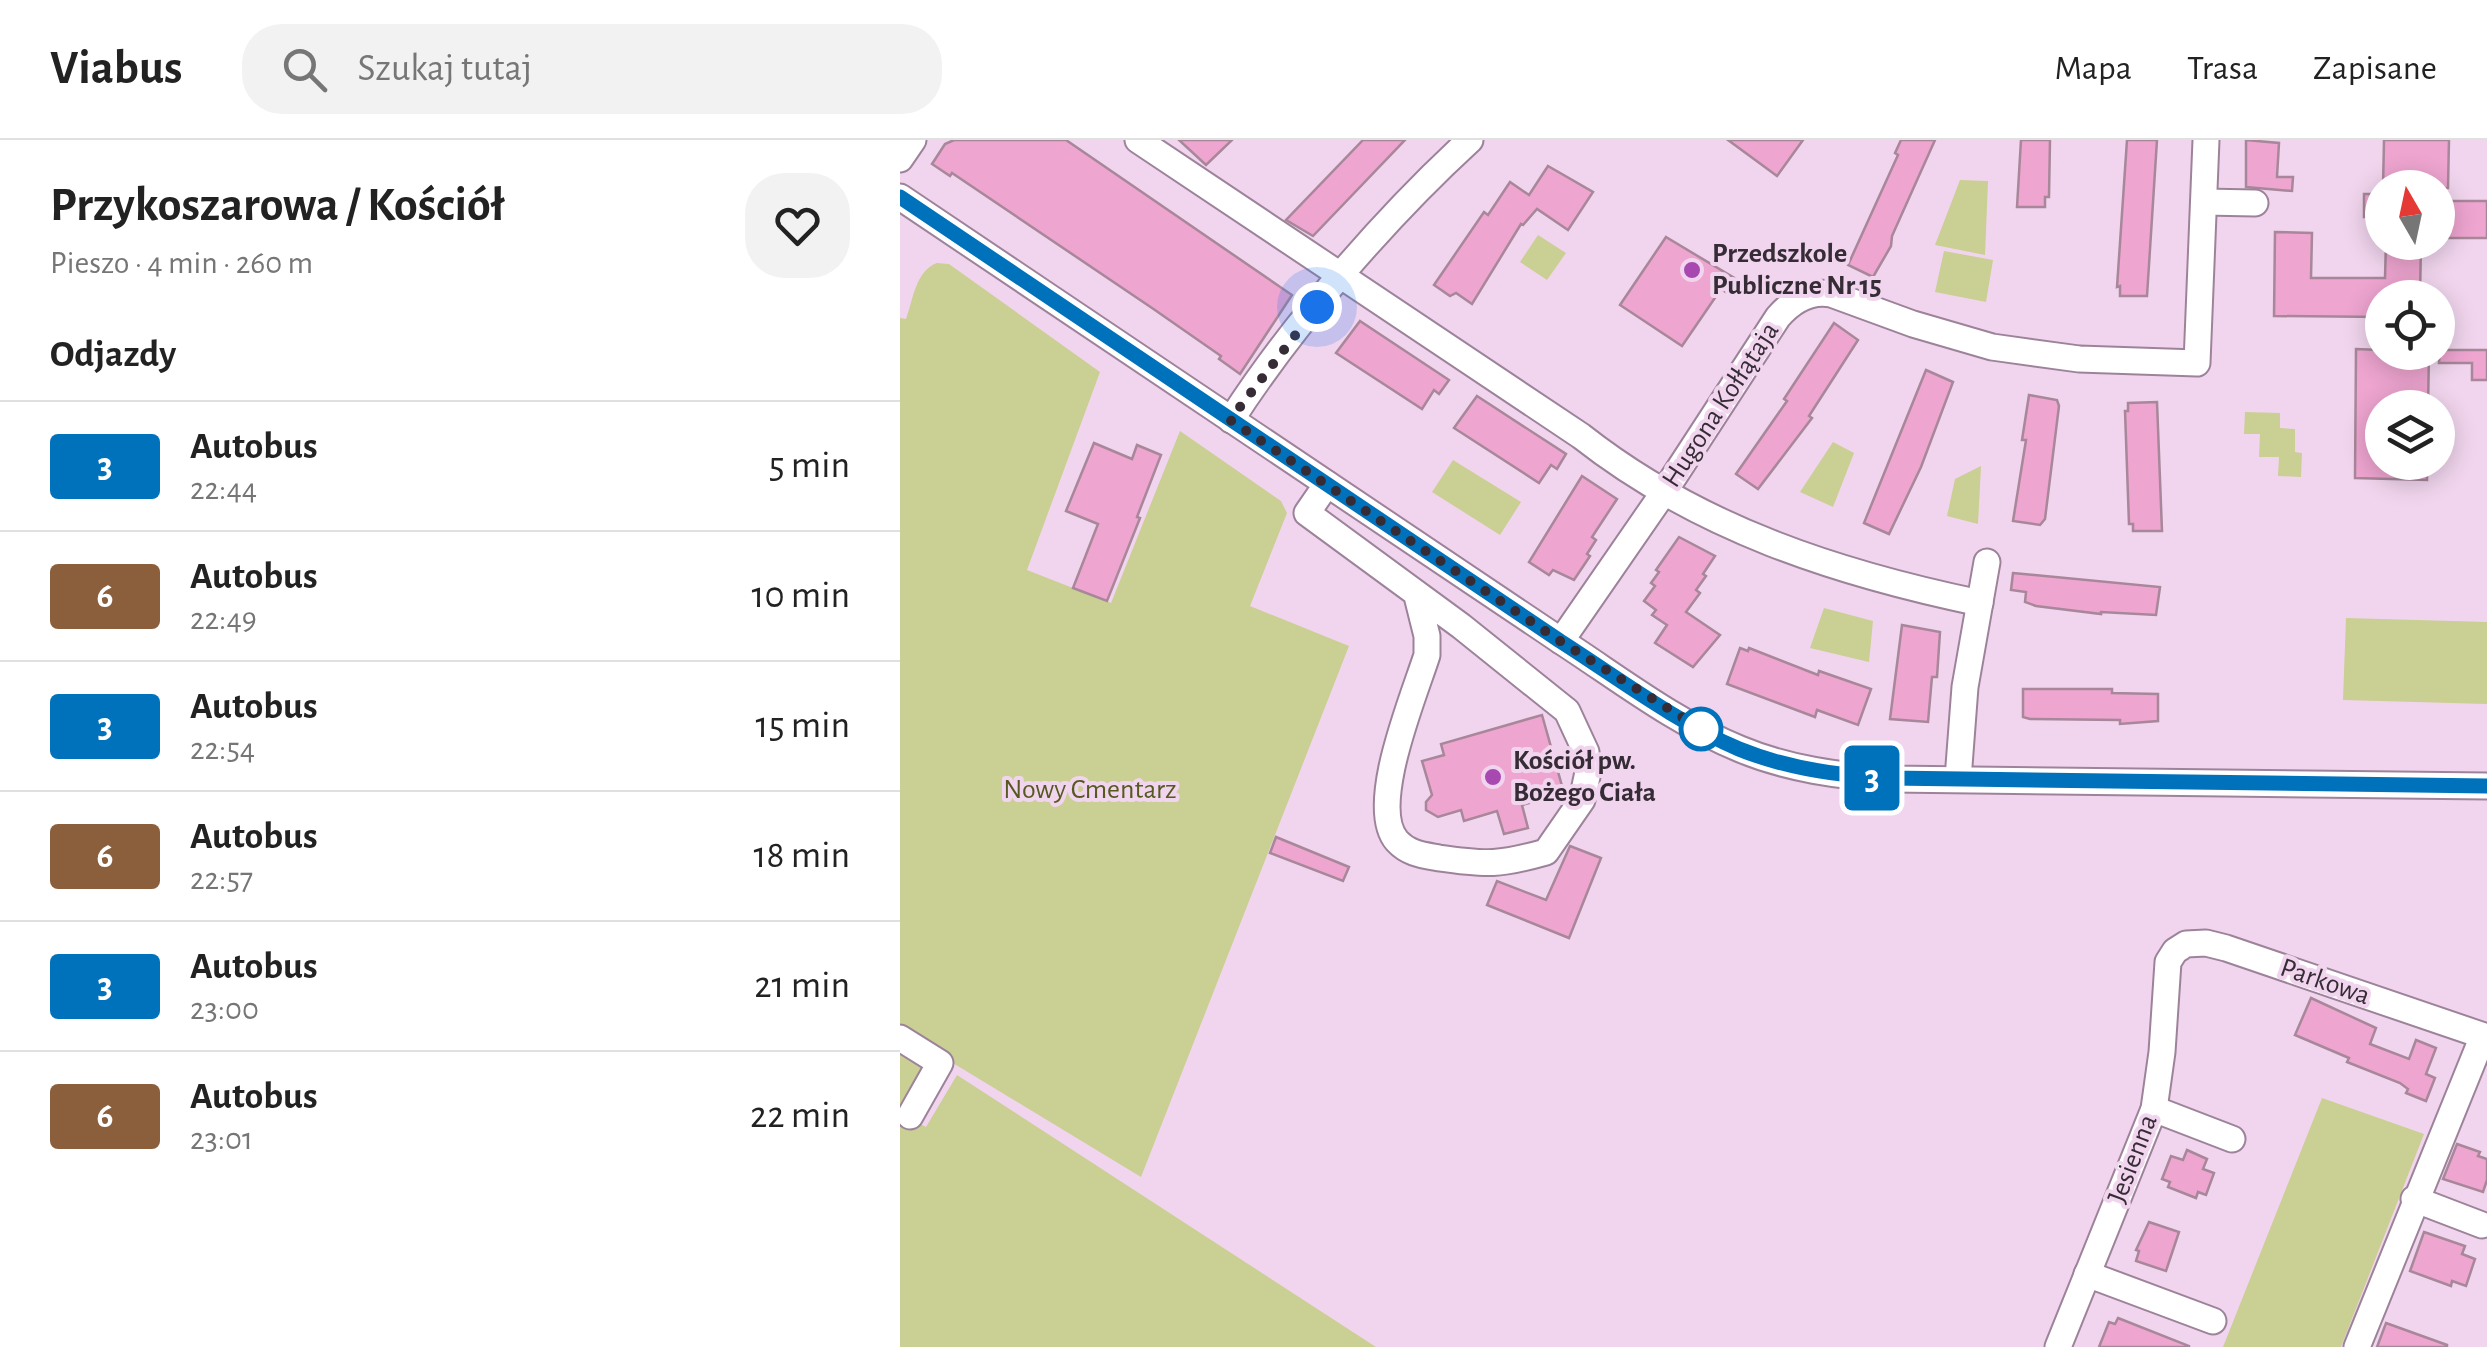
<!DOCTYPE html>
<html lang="pl">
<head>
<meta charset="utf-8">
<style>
  :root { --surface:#fff; --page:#f2f2f2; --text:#222; --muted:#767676; --line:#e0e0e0 }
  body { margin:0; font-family:"Alegreya Sans",sans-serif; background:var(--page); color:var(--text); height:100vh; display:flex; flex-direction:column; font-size:38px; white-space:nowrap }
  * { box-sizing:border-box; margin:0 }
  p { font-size:32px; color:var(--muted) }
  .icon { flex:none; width:55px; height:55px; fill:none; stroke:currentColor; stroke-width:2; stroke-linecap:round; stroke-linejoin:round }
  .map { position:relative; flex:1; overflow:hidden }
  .panel { display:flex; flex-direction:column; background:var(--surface); width:900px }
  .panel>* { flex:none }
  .badge { padding:0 20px; border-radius:8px; font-size:35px; line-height:65px }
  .needle { width:65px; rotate:351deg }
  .tools { position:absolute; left:1465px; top:30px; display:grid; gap:20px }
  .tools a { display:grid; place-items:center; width:90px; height:90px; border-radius:50%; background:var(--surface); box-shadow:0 5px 25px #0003; font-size:50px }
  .you { position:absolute; width:50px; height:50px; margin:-25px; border:8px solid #fff; border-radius:50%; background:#1a73e8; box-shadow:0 0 0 15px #1a73e833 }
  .map>.badge { position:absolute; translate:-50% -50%; box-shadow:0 0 0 5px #fff }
  h2 { padding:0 50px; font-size:38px; line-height:90px }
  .round { display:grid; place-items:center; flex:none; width:105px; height:105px; border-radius:40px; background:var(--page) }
  .overview { display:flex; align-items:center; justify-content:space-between; height:170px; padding:0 50px }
  h1 { font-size:48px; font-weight:700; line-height:75px }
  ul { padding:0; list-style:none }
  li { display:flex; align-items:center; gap:30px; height:130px; padding:0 50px; border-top:2px solid var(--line) }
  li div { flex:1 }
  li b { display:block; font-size:38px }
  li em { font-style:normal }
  li .badge { min-width:110px; font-weight:700; text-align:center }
  header { display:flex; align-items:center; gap:60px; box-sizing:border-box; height:140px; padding:0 50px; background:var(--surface); border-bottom:2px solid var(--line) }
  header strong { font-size:48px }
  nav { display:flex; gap:55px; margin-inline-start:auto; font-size:35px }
  .search { width:700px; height:90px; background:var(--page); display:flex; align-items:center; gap:25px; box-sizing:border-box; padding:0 35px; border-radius:40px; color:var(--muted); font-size:38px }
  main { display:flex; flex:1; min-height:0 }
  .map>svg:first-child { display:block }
  .green { fill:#cacf93 }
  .building { fill:#eea5d0; stroke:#a78799; stroke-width:2.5 }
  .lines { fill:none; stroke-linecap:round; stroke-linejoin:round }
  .minor-casing { stroke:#9d839a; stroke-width:29 }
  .minor { stroke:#fff; stroke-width:25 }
  .line-casing { stroke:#fff; stroke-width:22 }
  .line { stroke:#0072bc; stroke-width:15 }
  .walk { stroke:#362c35; stroke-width:10; stroke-dasharray:0 18 }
  .poi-dot { fill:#a849b2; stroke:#f1d5ee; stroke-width:4 }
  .stop-dot { fill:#fff; stroke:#0072bc; stroke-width:5 }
  .labels { text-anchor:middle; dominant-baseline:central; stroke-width:8; stroke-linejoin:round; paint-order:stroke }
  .poi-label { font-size:28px; font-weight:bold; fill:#362c35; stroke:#f1d5ee; text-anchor:start }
  .street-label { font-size:28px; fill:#362c35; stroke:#f1d5ee }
  .park-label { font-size:28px; fill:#555920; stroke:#f1d5ee }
</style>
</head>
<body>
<header>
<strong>Viabus</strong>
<div class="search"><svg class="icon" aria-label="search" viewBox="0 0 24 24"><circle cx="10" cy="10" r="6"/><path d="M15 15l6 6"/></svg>Szukaj tutaj</div>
<nav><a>Mapa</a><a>Trasa</a><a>Zapisane</a></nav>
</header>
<main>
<section class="panel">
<div class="overview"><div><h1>Przykoszarowa / Kościół</h1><p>Pieszo · 4 min · 260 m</p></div><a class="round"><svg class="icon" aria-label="heart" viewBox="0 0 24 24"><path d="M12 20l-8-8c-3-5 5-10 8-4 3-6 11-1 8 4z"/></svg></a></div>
<h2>Odjazdy</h2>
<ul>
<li><span class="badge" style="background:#0072bc;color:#fff">3</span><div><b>Autobus</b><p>22:44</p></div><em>5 min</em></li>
<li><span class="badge" style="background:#8b5e3c;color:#fff">6</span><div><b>Autobus</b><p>22:49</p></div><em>10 min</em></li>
<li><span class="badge" style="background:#0072bc;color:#fff">3</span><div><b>Autobus</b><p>22:54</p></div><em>15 min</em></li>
<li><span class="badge" style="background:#8b5e3c;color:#fff">6</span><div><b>Autobus</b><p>22:57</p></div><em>18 min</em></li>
<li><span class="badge" style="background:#0072bc;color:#fff">3</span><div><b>Autobus</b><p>23:00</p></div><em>21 min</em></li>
<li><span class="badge" style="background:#8b5e3c;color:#fff">6</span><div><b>Autobus</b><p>23:01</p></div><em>22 min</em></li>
</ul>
</section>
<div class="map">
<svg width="1587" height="1207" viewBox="0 0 1587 1207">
  <rect width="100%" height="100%" fill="#f1d5ee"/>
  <g class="green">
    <path d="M 1060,40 L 1088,41 L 1085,115 L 1035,105 Z"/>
    <path d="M 638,95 L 666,113 L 647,140 L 620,122 Z"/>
    <path d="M 1044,111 L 1093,120 L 1086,162 L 1035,152 Z"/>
    <path d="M 37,123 L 49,124 L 200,232 L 127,430 L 211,463 L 280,291 L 381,361 L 387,373 L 350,466 L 449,506 L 241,1037 L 0,891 L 0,178 L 6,179 C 13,160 16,130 37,123 Z"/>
    <path d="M 1345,272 L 1380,273 L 1380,288 L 1395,289 L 1395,312 L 1402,313 L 1401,337 L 1378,336 L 1379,317 L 1359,317 L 1360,294 L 1344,294 Z"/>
    <path d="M 933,302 L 954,313 L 933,367 L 900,352 Z"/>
    <path d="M 553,320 L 621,362 L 600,395 L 532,352 Z"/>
    <path d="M 1081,326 L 1078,384 L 1047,376 L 1055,339 Z"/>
    <path d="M 924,468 L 973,481 L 969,522 L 910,508 Z"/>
    <path d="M 1446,478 L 1587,482 L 1587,564 L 1443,560 Z"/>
    <path d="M 0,907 L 24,926 L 0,967 Z"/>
    <path d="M 57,935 L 476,1207 L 0,1207 L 0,973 L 26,987 Z"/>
    <path d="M 1422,958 L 1524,994 L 1441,1207 L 1323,1207 Z"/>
  </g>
  <g class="building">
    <path d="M 54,0 L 166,0 L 392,155 L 340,234 L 319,219 L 321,216 L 252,168 L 52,33 L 50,36 L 32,24 L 45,4 Z"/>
    <path d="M 279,0 L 332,0 L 306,25 Z"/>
    <path d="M 463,0 L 505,0 L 413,96 L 386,80 Z"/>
    <path d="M 828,0 L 903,0 L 877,36 Z"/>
    <path d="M 1001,0 L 1035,0 L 992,96 L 991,106 L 973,137 L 948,125 L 998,15 L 995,13 Z"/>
    <path d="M 1121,0 L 1150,0 L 1149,57 L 1145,57 L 1145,67 L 1117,67 Z"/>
    <path d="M 1227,0 L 1257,0 L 1247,156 L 1220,156 L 1220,146 L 1217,147 Z"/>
    <path d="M 1346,0 L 1379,3 L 1377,37 L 1393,37 L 1392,51 L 1346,47 Z"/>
    <path d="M 1484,0 L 1549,0 L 1548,48 L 1483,48 Z"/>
    <path d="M 648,26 L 693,52 L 668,90 L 637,69 L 623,85 L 621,84 L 572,164 L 556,153 L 550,156 L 534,145 L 584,72 L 588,75 L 610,42 L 629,55 Z"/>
    <rect x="1464" y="54" width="18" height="23"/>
    <rect x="1538" y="61" width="49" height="37"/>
    <path d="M 1375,92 L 1412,93 L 1411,138 L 1485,138 L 1486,102 L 1521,102 L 1520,158 L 1482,158 L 1482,177 L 1374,176 Z"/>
    <path d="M 766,97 L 836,139 L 827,153 L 821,149 L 782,206 L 720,165 Z"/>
    <path d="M 460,181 L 549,240 L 539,254 L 534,250 L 522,269 L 436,213 Z"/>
    <path d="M 934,183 L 958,200 L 909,276 L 912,278 L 858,349 L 836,334 L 887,261 L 884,259 Z"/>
    <path d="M 1456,209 L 1529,212 L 1528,268 L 1482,268 L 1482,322 L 1527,322 L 1527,340 L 1455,338 Z"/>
    <path d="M 1540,210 L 1587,210 L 1587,240 L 1572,240 L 1572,223 L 1539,223 Z"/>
    <path d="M 1026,230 L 1053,242 L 1021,327 L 989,394 L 964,383 Z"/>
    <path d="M 1129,255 L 1157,260 L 1159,266 L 1145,379 L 1140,385 L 1113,381 L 1126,300 L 1122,300 Z"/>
    <path d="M 577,256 L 666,314 L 657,329 L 651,325 L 639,343 L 554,288 Z"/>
    <path d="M 1257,262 L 1262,391 L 1233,391 L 1233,384 L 1229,384 L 1225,271 L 1228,271 L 1228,263 Z"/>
    <path d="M 194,303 L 232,319 L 237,305 L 261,315 L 237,377 L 240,378 L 207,461 L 173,448 L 198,384 L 166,371 Z"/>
    <path d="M 682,336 L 717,359 L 692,397 L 696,400 L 687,414 L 690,416 L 674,440 L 653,430 L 649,435 L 629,422 Z"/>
    <path d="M 779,397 L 815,416 L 803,434 L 806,436 L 796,450 L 800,453 L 786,472 L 820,495 L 793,527 L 755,503 L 767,485 L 752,475 L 756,470 L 744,461 L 755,446 L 751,443 L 759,432 L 756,430 Z"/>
    <path d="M 1113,433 L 1260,447 L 1256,475 L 1201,472 L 1201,474 L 1136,466 L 1125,462 L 1126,452 L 1111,450 Z"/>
    <path d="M 1002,485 L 1040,492 L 1037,537 L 1032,537 L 1028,582 L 990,579 Z"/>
    <path d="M 840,508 L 848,511 L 849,508 L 918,535 L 919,531 L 971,549 L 958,585 L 917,570 L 915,577 L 827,544 Z"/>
    <path d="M 1123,549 L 1212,549 L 1212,553 L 1258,554 L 1258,581 L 1220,584 L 1220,580 L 1130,579 L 1123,577 Z"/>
    <path d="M 642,575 L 664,653 L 622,665 L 628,688 L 604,694 L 597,671 L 564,681 L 561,670 L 538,677 L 526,670 L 526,662 L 532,655 L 522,621 L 544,615 L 541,604 Z"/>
    <path d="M 376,697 L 449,727 L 443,741 L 370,713 Z"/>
    <path d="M 670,706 L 701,718 L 669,798 L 587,765 L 597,741 L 646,760 Z"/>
    <path d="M 1411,858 L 1476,888 L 1470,904 L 1509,919 L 1516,900 L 1536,908 L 1526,934 L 1535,938 L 1526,961 L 1506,953 L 1508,949 L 1500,943 L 1447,922 L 1449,918 L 1395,895 Z"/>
    <path d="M 1557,1004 L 1580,1012 L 1578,1016 L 1587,1019 L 1587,1040 L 1583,1052 L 1543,1039 Z"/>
    <path d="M 1287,1010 L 1307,1019 L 1303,1029 L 1314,1033 L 1306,1055 L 1298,1052 L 1296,1058 L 1268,1047 L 1270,1042 L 1262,1039 L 1271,1016 L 1283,1020 Z"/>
    <path d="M 1249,1082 L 1279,1092 L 1266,1131 L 1236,1121 L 1239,1111 L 1236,1110 Z"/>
    <path d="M 1524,1092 L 1565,1106 L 1562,1114 L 1575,1119 L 1566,1146 L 1552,1141 L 1551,1146 L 1510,1131 Z"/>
    <path d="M 1218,1178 L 1289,1206 L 1289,1207 L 1199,1207 L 1209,1182 L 1215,1184 Z"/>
    <path d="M 1486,1183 L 1547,1205 L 1547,1207 L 1477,1207 Z"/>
  </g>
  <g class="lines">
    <g class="minor-casing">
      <g id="minor">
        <path d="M 238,0 L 681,296 C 798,388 936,433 1080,463"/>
        <path d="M 0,19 L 13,0"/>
        <path d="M 0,57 L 661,501 C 718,538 776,583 840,609 C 888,629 939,636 991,639 L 1587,646"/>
        <path d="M 1304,62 L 1355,63"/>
        <path d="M 331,280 C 392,185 487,76 570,0"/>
        <path d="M 427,344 L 407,373 L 561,486 L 667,571 L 686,612 L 688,632 L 682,660 L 646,712 C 600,725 587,725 539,718 C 523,715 509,714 497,701 C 467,667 514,556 527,515 L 527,496 L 517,456"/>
        <path d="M 661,501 L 764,352 L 878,177 C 892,161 909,150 931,154 L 1013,184 L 1092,207 L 1179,219 L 1297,223 L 1306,0"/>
        <path d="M 1058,639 L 1065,547 L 1087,422"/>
        <path d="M 0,898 L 40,923 L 10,976"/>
        <path d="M 1254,969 L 1332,999"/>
        <path d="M 1514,1059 L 1582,1085"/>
        <path d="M 1187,1134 L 1313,1181"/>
        <path d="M 1158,1207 L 1254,969 L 1262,912 L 1268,822 L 1275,811 L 1286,804 L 1306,803 L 1326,808 L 1587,897"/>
        <path d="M 1457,1207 L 1583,896"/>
      </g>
    </g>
    <use href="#minor" class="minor"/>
  </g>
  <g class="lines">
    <g class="line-casing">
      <path id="line" d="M 0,57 L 660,501 C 718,538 776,582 839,609 C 888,629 939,636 990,638 L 1587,646"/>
    </g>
    <use href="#line" class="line"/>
    <path class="walk" d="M 417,167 L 330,280 L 660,501 L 801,589"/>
  </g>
  <g class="poi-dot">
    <circle cx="792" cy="130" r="10"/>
    <circle cx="593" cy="637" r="10"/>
  </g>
  <circle class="stop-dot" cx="801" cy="589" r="20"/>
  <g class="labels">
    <g class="poi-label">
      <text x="812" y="114">Przedszkole<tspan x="812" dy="32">Publiczne Nr 15</tspan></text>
      <text x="613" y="621">Kościół pw.<tspan x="613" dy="32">Bożego Ciała</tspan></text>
    </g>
    <g class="street-label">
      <text transform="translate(821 265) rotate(-57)">Hugona Kołłątaja</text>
      <text transform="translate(1425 842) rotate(19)">Parkowa</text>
      <text transform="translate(1233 1019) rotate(-69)">Jesienna</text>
    </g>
    <g class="park-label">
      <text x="190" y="650">Nowy Cmentarz</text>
    </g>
  </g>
</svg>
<div class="tools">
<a><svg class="needle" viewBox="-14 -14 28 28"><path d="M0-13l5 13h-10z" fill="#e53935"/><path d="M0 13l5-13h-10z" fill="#767676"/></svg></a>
<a><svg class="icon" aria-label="locate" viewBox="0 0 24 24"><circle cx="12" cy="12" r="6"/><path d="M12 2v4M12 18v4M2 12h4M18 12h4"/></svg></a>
<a><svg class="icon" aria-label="layers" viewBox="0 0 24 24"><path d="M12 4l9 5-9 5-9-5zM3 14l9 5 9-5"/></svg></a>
</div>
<div class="you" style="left:417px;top:167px"></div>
<b class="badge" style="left:972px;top:638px;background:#0072bc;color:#fff">3</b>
</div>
</main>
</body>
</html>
